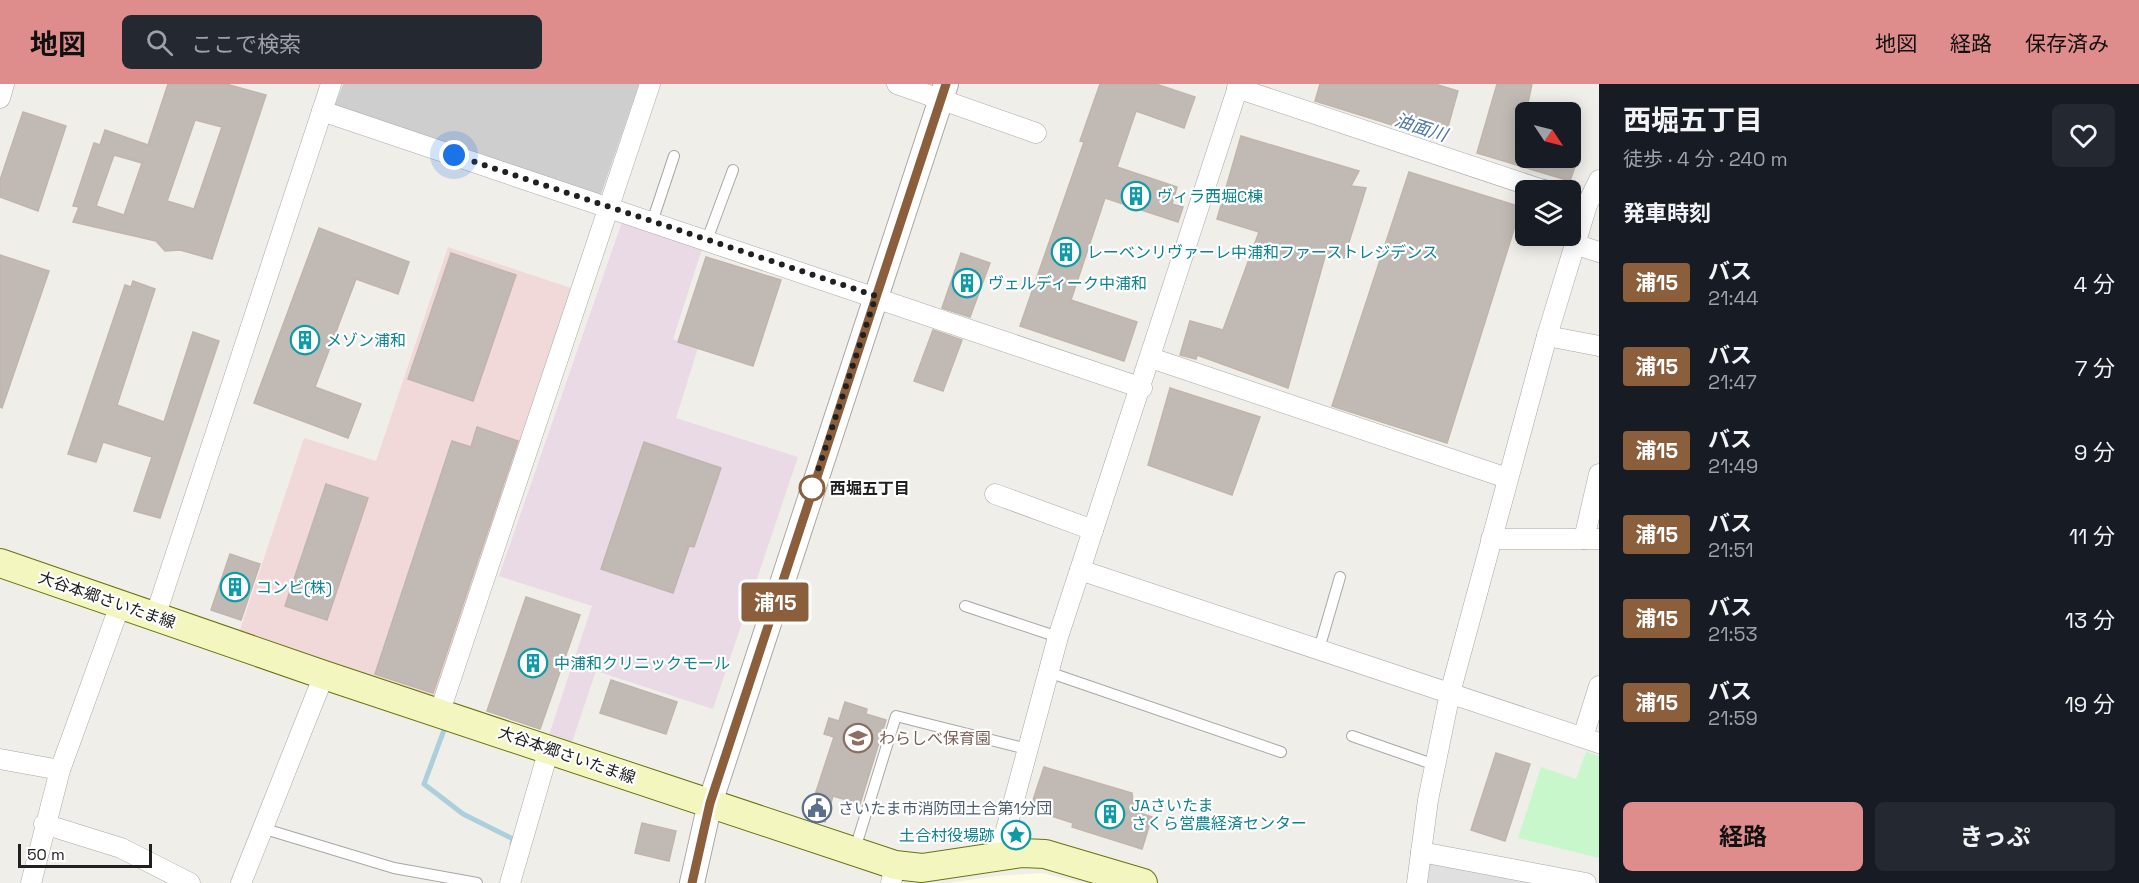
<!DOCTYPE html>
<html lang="ja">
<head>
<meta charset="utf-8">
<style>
  :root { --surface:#171b24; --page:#242831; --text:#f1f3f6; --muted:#9ea1a6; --accent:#de8c8c }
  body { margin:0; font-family:"Space Grotesk","Noto Sans JP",sans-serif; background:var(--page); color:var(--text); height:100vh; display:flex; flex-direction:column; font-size:22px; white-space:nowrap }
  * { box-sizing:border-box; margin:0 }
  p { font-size:20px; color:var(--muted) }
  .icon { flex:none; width:33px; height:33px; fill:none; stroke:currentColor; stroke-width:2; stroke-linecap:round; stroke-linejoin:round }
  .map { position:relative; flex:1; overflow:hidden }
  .panel { display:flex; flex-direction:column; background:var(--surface); width:540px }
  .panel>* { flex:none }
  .badge { padding:0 12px; border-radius:4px; font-size:21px; line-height:39px }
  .needle { width:39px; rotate:125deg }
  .buttons { position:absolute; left:1515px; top:18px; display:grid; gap:12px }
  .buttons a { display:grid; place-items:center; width:66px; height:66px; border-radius:9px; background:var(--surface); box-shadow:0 3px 15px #0003; font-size:30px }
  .scale { position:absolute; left:18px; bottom:15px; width:134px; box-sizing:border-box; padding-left:6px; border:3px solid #202020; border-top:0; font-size:16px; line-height:21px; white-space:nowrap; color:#202020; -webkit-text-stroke:4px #fff; paint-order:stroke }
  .you { position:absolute; width:30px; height:30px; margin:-15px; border:4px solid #fff; border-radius:50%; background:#1a73e8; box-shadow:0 0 0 9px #1a73e833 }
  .map>.badge { position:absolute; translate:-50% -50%; box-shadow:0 0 0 3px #fff }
  h2 { padding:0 24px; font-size:22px; line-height:54px }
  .round { display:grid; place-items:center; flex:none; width:63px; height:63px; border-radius:9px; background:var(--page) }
  .overview { display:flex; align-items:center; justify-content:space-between; height:102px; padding:0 24px }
  h1 { font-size:28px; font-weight:700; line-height:45px }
  .primary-button { display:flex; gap:12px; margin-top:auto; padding:12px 24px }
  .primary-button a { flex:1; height:69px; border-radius:9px; background:var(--accent); color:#111; font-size:24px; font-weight:700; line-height:69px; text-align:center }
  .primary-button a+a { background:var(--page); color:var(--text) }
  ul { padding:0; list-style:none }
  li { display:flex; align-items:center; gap:18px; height:84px; padding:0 24px }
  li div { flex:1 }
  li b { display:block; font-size:22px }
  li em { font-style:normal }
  li .badge { min-width:66px; font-weight:700; text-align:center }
  header { display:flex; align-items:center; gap:36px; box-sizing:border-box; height:84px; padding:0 30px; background:var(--accent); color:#111 }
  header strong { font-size:28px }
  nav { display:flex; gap:33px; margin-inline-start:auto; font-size:21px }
  .search { width:420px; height:54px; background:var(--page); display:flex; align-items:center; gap:15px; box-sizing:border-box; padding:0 21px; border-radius:9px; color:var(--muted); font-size:22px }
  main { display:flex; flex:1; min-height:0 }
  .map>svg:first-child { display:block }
  .commercial { fill:#f0d9d8 }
  .industrial { fill:#e9dae6 }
  .education { fill:#fdfde3 }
  .religious { fill:#cecece }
  .park { fill:#c8f7cc }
  .parking { fill:#e0e0e0 }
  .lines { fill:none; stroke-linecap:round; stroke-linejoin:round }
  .stream { stroke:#abcfdb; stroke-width:5 }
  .building { fill:#c1bab4; stroke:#c1b5ab; stroke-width:1.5; fill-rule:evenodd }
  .service-casing { stroke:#a7a7a7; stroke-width:12 }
  .minor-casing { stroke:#a7a7a7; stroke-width:21 }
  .tertiary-casing { stroke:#a7a7a7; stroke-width:26 }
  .secondary-casing { stroke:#67740b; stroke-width:30 }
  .service { stroke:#fff; stroke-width:10 }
  .minor { stroke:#fff; stroke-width:20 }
  .tertiary { stroke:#fff; stroke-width:24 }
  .secondary { stroke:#f3f6bf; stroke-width:28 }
  .line-casing { stroke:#fff; stroke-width:14 }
  .line { stroke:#8b5e3c; stroke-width:9 }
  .walk { stroke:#202020; stroke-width:6; stroke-dasharray:0 10.8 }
  .stop-dot { fill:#fff; stroke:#8b5e3c; stroke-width:3 }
  .labels { text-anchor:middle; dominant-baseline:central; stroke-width:4.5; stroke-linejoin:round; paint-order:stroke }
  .culture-label { font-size:16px; fill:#0d838f; stroke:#fff; text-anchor:start }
  .stop-label { font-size:16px; font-weight:bold; fill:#202020; stroke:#fff; text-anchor:start }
  .street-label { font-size:16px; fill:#202020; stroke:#fff }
  .education-label { font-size:16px; fill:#785e54; stroke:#fff; text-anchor:start }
  .service-label { font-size:16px; fill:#4e5e75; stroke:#fff; text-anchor:start }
  .water-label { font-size:18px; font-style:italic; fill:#4e78a4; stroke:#fff }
</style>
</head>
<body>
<header>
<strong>地図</strong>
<div class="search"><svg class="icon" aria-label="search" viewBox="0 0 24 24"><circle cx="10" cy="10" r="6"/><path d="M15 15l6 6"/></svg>ここで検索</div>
<nav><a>地図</a><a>経路</a><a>保存済み</a></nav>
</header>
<main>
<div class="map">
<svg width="1599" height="799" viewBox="0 0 1599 799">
  <rect width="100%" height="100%" fill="#f0eee8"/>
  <path class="commercial" d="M 448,163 L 571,204 L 433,617 L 238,552 L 304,354 L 376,377 Z"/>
  <path class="industrial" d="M 622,138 L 702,165 L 673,255 L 698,264 L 676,334 L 798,373 L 713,625 L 596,587 L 571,661 L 548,654 L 592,522 L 499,492 Z"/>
  <path class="education" d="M 1042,789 L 1083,799 L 948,799 L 997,792 Z"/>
  <path class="religious" d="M 343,0 L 639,0 L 600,113 L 335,21 Z"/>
  <path class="park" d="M 1586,668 L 1599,672 L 1599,774 L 1518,754 L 1541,683 L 1576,695 Z"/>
  <path class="parking" d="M 1427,776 L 1530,799 L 1423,799 Z"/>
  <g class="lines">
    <g class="stream">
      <path d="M 1544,97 L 1586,111"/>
      <path d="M 444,646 L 424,700 L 463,730 L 513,755 L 512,760"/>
    </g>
  </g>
  <g class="building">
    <path d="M 168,0 L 226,0 L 266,11 L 212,175 L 180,166 L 165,167 L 156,157 L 73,138 L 79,123 L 73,122 L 94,59 L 100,61 L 105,46 L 148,61 ZM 195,36 L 222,43 L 194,125 L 167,117 ZM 114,71 L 142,79 L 124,131 L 96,122 Z"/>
    <path d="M 1100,0 L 1156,0 L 1195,13 L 1184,44 L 1136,27 L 1117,83 L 1177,103 L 1172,120 L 1183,123 L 1178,138 L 1105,114 L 1071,216 L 1137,238 L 1124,277 L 1020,242 L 1084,58 L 1080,57 Z"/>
    <path d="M 1320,0 L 1435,0 L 1458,7 L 1444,57 L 1315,17 Z"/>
    <path d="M 1497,0 L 1532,0 L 1526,28 L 1526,74 L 1578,74 L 1570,97 L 1477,69 Z"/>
    <path d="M 23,28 L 66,42 L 38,127 L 0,113 L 0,96 Z"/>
    <path d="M 1241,52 L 1359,87 L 1351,102 L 1366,104 L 1344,174 L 1326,169 L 1288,304 L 1197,271 L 1196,275 L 1180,271 L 1190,237 L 1223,246 L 1259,148 L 1217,135 Z"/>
    <path d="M 1409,88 L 1521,123 L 1447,359 L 1332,322 Z"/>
    <path d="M 319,144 L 409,178 L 398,210 L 356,195 L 315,303 L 361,320 L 348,354 L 254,319 Z"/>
    <path d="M 451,169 L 516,191 L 473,317 L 408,295 Z"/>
    <path d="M 961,169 L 990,179 L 970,233 L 942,224 Z"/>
    <path d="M 0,171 L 49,187 L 2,324 L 0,323 Z"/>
    <path d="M 706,173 L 781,196 L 753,282 L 678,258 Z"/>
    <path d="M 133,197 L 155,205 L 117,321 L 164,338 L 193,248 L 219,257 L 160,434 L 134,427 L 152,373 L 103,358 L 96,378 L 68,370 L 125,201 L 131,203 Z"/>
    <path d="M 933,246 L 962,256 L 943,307 L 914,297 Z"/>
    <path d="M 1170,304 L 1260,333 L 1232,411 L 1148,381 Z"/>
    <path d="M 477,343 L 518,357 L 433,609 L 375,590 L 452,357 L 471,363 Z"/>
    <path d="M 644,358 L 721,384 L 694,463 L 689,462 L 673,509 L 601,485 Z"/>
    <path d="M 326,400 L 368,414 L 327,536 L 285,522 Z"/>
    <path d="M 230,470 L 260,480 L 241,536 L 211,526 Z"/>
    <path d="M 526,513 L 580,531 L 540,645 L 487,627 Z"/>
    <path d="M 611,596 L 677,618 L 666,650 L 600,629 Z"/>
    <path d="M 845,618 L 867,625 L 866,630 L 886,636 L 860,720 L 833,712 L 825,738 L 808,732 L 834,653 L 824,650 L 829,634 L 839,637 Z"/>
    <path d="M 1496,669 L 1530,680 L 1505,757 L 1471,746 Z"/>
    <path d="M 1044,683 L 1132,709 L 1134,727 L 1152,733 L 1142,765 L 1072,743 L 1073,739 L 1030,725 Z"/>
    <path d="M 642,739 L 676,747 L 669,777 L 635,769 Z"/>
  </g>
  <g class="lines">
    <g class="service-casing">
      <g id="service">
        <path d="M 652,138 L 674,72"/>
        <path d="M 707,156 L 733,86"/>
        <path d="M 965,522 L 1058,553"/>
        <path d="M 1319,565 L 1340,493"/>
        <path d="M 1048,588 L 1281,668"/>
        <path d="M 1352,652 L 1435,681"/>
        <path d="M 265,745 L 394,784 L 477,799"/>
        <path d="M 855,765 L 896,632 L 1027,665"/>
      </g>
    </g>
    <g class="minor-casing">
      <g id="minor">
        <path d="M 897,0 L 1036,49"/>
        <path d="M 1237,4 L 1543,106"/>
        <path d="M 0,14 L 4,0"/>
        <path d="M 322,27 L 1142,304"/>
        <path d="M 1574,160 L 1599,168"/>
        <path d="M 1547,252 L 1599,262"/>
        <path d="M 1151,274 L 1507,394"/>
        <path d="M 995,410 L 1093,446"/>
        <path d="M 1491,455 L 1599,455"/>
        <path d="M 1584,455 L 1599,390"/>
        <path d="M 1080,486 L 1599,659"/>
        <path d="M 155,533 L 331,0"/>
        <path d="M 440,627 L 650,0"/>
        <path d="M 1583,653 L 1599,602"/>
        <path d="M 0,675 L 60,686"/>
        <path d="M 44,740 L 121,764 L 190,799"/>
        <path d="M 1421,768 L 1586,799"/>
        <path d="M 999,772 L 1058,553 L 1239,0"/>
        <path d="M 31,799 L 60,686 L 120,521"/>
        <path d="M 241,799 L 324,591"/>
        <path d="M 510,799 L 549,665"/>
        <path d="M 891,799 L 895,781"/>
        <path d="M 1417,799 L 1428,716 L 1450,609 L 1547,252 L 1587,121 L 1599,96"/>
      </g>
    </g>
    <g class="tertiary-casing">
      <path id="tertiary" d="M 692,799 L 710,719 L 946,0"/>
    </g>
    <g class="secondary-casing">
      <path id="secondary" d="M 0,479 L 324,591 L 895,781 L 922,784 L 1022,769 L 1045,770 L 1143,799"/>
    </g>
    <use href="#service" class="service"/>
    <use href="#minor" class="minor"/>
    <use href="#tertiary" class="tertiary"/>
    <use href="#secondary" class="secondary"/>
  </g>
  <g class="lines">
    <g class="line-casing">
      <path id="line" d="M 692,799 L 710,719 L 946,0"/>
    </g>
    <use href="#line" class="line"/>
    <path class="walk" d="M 454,71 L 876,212 L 812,404"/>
  </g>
  <defs>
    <g id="building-ring" transform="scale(1.5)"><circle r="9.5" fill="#fff" stroke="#0f9aa8" stroke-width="1.5"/><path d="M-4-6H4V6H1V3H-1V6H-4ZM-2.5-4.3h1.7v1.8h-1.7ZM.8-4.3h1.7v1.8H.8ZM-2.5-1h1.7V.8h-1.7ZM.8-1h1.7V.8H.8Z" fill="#0f9aa8"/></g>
    <g id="school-ring" transform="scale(1.5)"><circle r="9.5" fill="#fff" stroke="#8d6e63" stroke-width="1.5"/><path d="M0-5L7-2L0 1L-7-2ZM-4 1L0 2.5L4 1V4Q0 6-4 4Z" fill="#8d6e63"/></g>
    <g id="civic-ring" transform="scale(1.5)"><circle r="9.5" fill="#fff" stroke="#5c6f8a" stroke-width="1.5"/><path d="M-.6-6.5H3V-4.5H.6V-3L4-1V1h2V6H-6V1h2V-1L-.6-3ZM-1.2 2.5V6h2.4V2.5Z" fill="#5c6f8a"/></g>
    <g id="sight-ring" transform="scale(1.5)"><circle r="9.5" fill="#fff" stroke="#0f9aa8" stroke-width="1.5"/><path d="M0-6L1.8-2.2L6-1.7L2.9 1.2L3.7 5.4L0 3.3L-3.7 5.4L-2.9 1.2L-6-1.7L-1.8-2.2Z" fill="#0f9aa8"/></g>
  </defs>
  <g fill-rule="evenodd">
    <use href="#building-ring" x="1136" y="112"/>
    <use href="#building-ring" x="1066" y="168"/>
    <use href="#building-ring" x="967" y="199"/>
    <use href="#building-ring" x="305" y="256"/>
    <use href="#building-ring" x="235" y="503"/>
    <use href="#building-ring" x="533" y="579"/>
    <use href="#school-ring" x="858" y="654"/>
    <use href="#civic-ring" x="817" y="724"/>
    <use href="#building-ring" x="1110" y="730"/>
    <use href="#sight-ring" x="1016" y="751"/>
  </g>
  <circle class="stop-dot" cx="812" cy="404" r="12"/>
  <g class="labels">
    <g class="culture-label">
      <text x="1157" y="112">ヴィラ西堀C棟</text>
      <text x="1087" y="168">レーベンリヴァーレ中浦和ファーストレジデンス</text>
      <text x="988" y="199">ヴェルディーク中浦和</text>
      <text x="326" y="256">メゾン浦和</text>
      <text x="256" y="503">コンビ(株)</text>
      <text x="554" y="579">中浦和クリニックモール</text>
      <text x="1131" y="721">JAさいたま<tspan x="1131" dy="18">さくら営農経済センター</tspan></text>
      <text x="995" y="751" text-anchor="end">土合村役場跡</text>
    </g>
    <g class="stop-label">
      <text x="830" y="404">西堀五丁目</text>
    </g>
    <g class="street-label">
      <text transform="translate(107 516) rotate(19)">大谷本郷さいたま線</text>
      <text transform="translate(567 671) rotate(19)">大谷本郷さいたま線</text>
    </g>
    <g class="education-label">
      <text x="879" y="654">わらしべ保育園</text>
    </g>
    <g class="service-label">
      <text x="838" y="724">さいたま市消防団土合第1分団</text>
    </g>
    <g class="water-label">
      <text transform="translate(1421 43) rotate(18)">油面川</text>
    </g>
  </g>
</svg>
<div class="buttons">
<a><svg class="needle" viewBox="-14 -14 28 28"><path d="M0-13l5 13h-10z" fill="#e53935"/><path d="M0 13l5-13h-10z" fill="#9ea1a6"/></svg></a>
<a><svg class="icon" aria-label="layers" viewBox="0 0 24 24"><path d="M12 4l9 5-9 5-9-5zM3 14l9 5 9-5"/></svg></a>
</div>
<div class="scale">50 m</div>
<div class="you" style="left:454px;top:71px"></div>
<b class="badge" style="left:775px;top:518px;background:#8b5e3c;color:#fff">浦15</b>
</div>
<section class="panel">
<div class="overview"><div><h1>西堀五丁目</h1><p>徒歩 · 4 分 · 240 m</p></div><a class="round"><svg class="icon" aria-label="heart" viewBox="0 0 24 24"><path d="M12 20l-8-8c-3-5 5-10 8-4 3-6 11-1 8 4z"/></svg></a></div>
<h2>発車時刻</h2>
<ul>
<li><span class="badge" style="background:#8b5e3c;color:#fff">浦15</span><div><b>バス</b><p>21:44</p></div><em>4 分</em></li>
<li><span class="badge" style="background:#8b5e3c;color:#fff">浦15</span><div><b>バス</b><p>21:47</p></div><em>7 分</em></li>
<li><span class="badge" style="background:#8b5e3c;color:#fff">浦15</span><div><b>バス</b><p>21:49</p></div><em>9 分</em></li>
<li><span class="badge" style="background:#8b5e3c;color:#fff">浦15</span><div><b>バス</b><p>21:51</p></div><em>11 分</em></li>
<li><span class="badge" style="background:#8b5e3c;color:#fff">浦15</span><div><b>バス</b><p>21:53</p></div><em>13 分</em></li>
<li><span class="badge" style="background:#8b5e3c;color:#fff">浦15</span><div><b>バス</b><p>21:59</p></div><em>19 分</em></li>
</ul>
<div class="primary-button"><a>経路</a><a>きっぷ</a></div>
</section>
</main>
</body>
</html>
